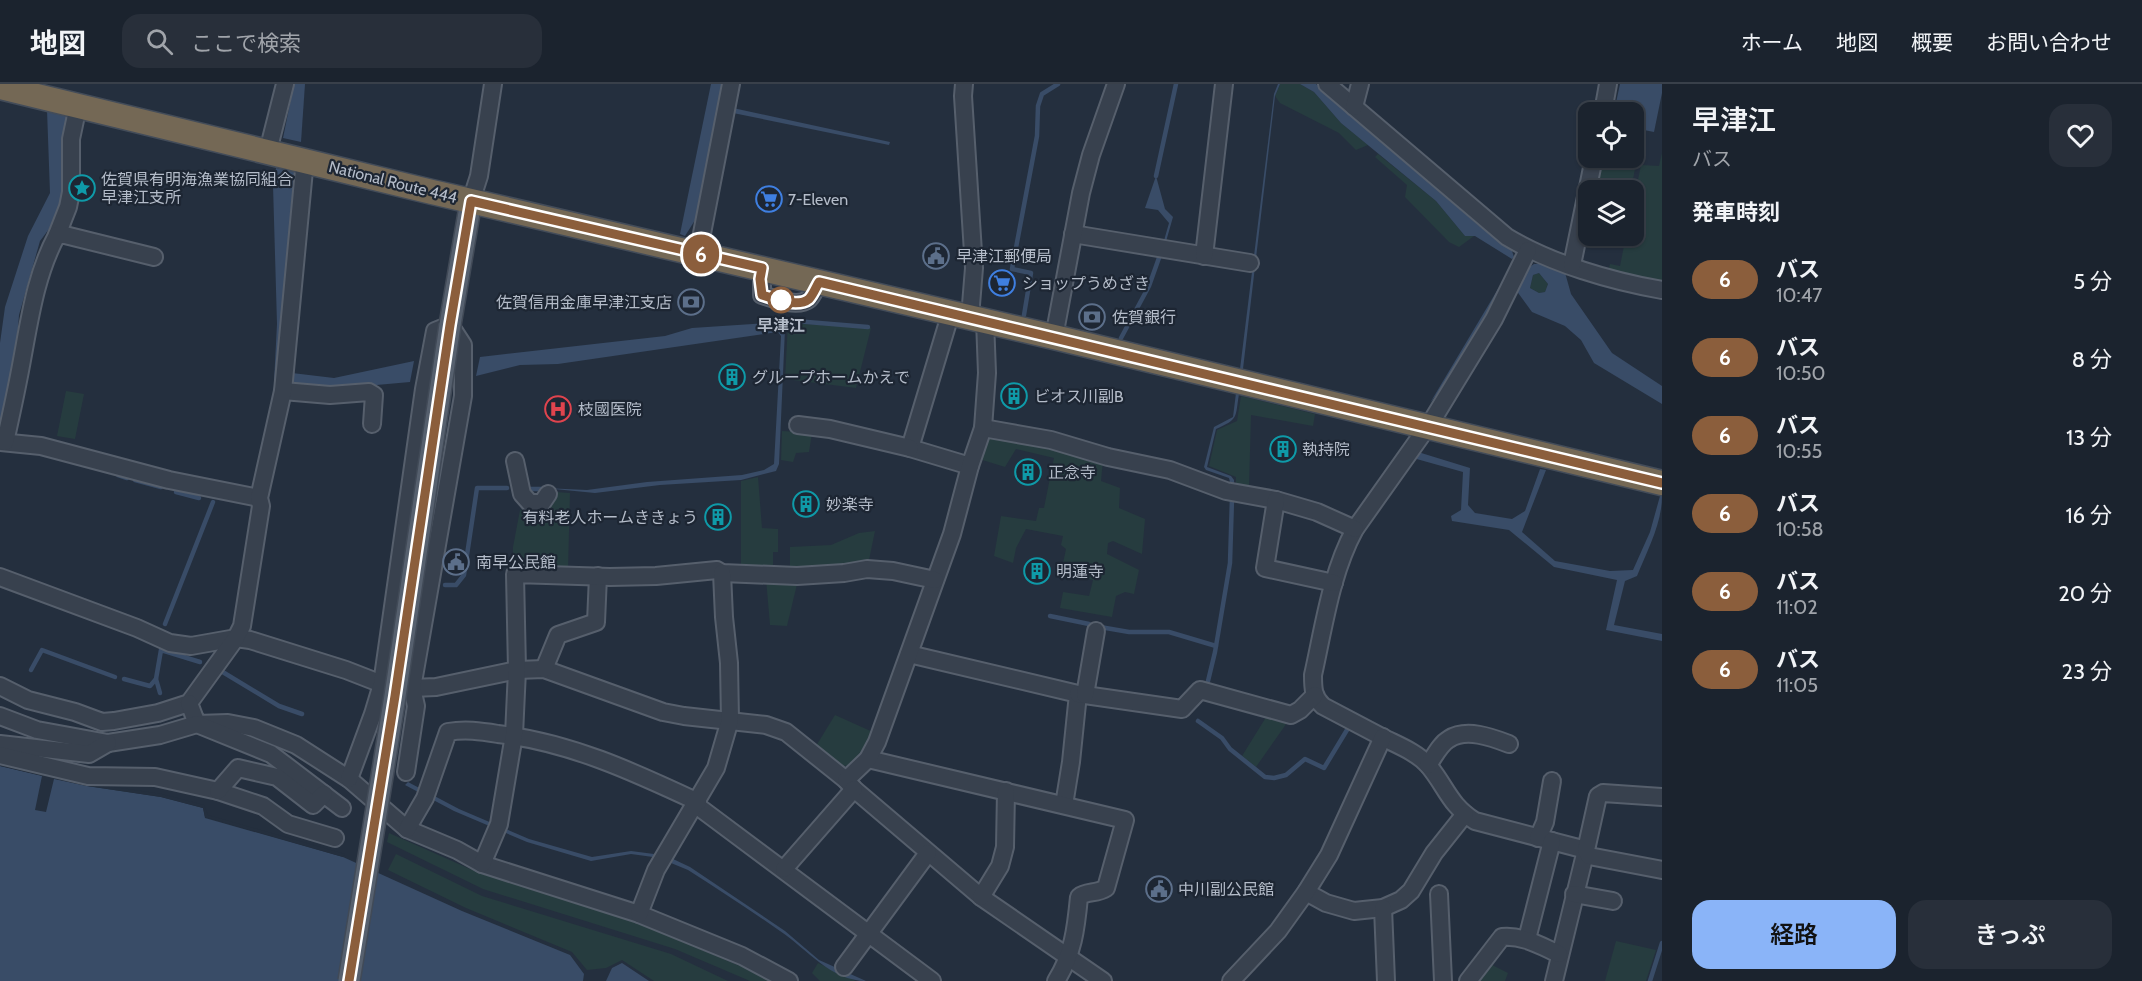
<!DOCTYPE html>
<html lang="ja">
<head>
<meta charset="utf-8">
<style>
  :root { --surface:#1b232e; --page:#282f3a; --text:#f1f3f6; --muted:#a0a4aa; --line:#39404a; --accent:#8ab4f8 }
  body { margin:0; font-family:Cabin,"Noto Sans JP",sans-serif; background:var(--page); color:var(--text); height:100vh; display:flex; flex-direction:column; font-size:22px; white-space:nowrap }
  * { box-sizing:border-box; margin:0 }
  p { font-size:20px; color:var(--muted) }
  .icon { flex:none; width:33px; height:33px; fill:none; stroke:currentColor; stroke-width:2; stroke-linecap:round; stroke-linejoin:round }
  .map { position:relative; flex:1; overflow:hidden }
  .drawer { display:flex; flex-direction:column; background:var(--surface); width:480px }
  .drawer>* { flex:none }
  .badge { padding:0 12px; border-radius:20px; font-size:21px; line-height:39px }
  .controls { position:absolute; left:1578px; top:18px; display:grid; gap:12px }
  .controls a { display:grid; place-items:center; width:66px; height:66px; border-radius:12px; background:var(--surface); box-shadow:0 2px 4px #0004,0 0 0 2px var(--line); font-size:30px }
  .map>.badge { position:absolute; translate:-50% -50%; box-shadow:0 0 0 3px #fff }
  h2 { padding:0 30px; font-size:22px; line-height:54px }
  .round { display:grid; place-items:center; flex:none; width:63px; height:63px; border-radius:18px; background:var(--page) }
  .overview { display:flex; align-items:center; justify-content:space-between; height:102px; padding:0 30px }
  h1 { font-size:28px; font-weight:600; line-height:45px }
  .primary-button { display:flex; gap:12px; margin-top:auto; padding:12px 30px }
  .primary-button a { flex:1; height:69px; border-radius:18px; background:var(--accent); color:#111; font-size:24px; font-weight:600; line-height:69px; text-align:center }
  .primary-button a+a { background:var(--page); color:var(--text) }
  ul { padding:0; list-style:none }
  li { display:flex; align-items:center; gap:18px; height:78px; padding:0 30px }
  li div { flex:1 }
  li b { display:block; font-size:22px }
  li em { font-style:normal }
  li .badge { min-width:66px; font-weight:700; text-align:center }
  header { display:flex; align-items:center; gap:36px; box-sizing:border-box; height:84px; padding:0 30px; background:var(--surface); border-bottom:2px solid var(--line) }
  header strong { font-size:28px }
  nav { display:flex; gap:33px; margin-inline-start:auto; font-size:21px }
  .search { width:420px; height:54px; background:var(--page); display:flex; align-items:center; gap:15px; box-sizing:border-box; padding:0 21px; border-radius:18px; color:var(--muted); font-size:22px }
  main { display:flex; flex:1; min-height:0 }
  .map>svg:first-child { display:block }
  .green { fill:#263c3f }
  .water { fill:#394c67; fill-rule:evenodd }
  .pier { fill:#242f3e }
  .lines { fill:none; stroke-linecap:round; stroke-linejoin:round }
  .stream { stroke:#394c67; stroke-width:4.5 }
  .minor-casing { stroke:#565f6c; stroke-width:20 }
  .major-casing { stroke:#414a57; stroke-width:24 }
  .highway-casing { stroke:#434c59; stroke-width:27 }
  .minor { stroke:#38414e; stroke-width:16 }
  .major { stroke:#56606e; stroke-width:21 }
  .highway { stroke:#746855; stroke-width:24 }
  .major-bridge-casing { stroke:#414a57; stroke-width:24; stroke-linecap:butt }
  .major-bridge { stroke:#56606e; stroke-width:21 }
  .line-casing { stroke:#fff; stroke-width:14 }
  .line { stroke:#8b5e3c; stroke-width:9 }
  .stop-dot { fill:#fff; stroke:#8b5e3c; stroke-width:3 }
  .labels { text-anchor:middle; dominant-baseline:central; stroke-width:4.5; stroke-linejoin:round; paint-order:stroke }
  .poi-label { font-size:16px; fill:#b4bcc9; stroke:#1d2633; text-anchor:start }
  .street-label { font-size:16px; fill:#b4bcc9; stroke:#1d2633 }
  .stop-label { font-size:16px; font-weight:bold; fill:#b4bcc9; stroke:#1d2633 }
</style>
</head>
<body>
<header>
<strong>地図</strong>
<div class="search"><svg class="icon" aria-label="search" viewBox="0 0 24 24"><circle cx="10" cy="10" r="6"/><path d="M15 15l6 6"/></svg>ここで検索</div>
<nav><a>ホーム</a><a>地図</a><a>概要</a><a>お問い合わせ</a></nav>
</header>
<main>
<div class="map">
<svg width="1662" height="897" viewBox="0 0 1662 897">
  <rect width="100%" height="100%" fill="#242f3e"/>
  <g class="green">
    <path d="M 1280,0 L 1300,0 L 1314,8 L 1341,39 L 1368,61 L 1356,66 L 1339,49 L 1280,19 L 1275,12 Z"/>
    <path d="M 1634,57 L 1640,58 L 1631,106 L 1594,106 L 1601,74 L 1634,74 Z"/>
    <path d="M 1662,69 L 1662,199 L 1608,187 L 1610,180 L 1620,182 L 1626,152 L 1634,152 L 1634,116 L 1641,81 L 1659,82 Z"/>
    <path d="M 1378,70 L 1436,117 L 1465,152 L 1474,152 L 1459,163 L 1449,158 L 1405,113 L 1407,101 L 1375,73 Z"/>
    <path d="M 1539,189 L 1548,200 L 1545,208 L 1539,209 L 1530,204 L 1533,191 Z"/>
    <path d="M 788,239 L 871,244 L 856,304 L 785,295 Z"/>
    <path d="M 66,307 L 84,310 L 75,355 L 57,352 Z"/>
    <path d="M 1241,312 L 1315,330 L 1313,342 L 1251,331 L 1249,404 L 1236,403 L 1236,393 L 1209,382 L 1217,346 L 1237,337 Z"/>
    <path d="M 782,347 L 812,349 L 809,368 L 796,369 L 793,378 L 781,376 Z"/>
    <path d="M 993,349 L 1103,376 L 1101,397 L 1120,404 L 1119,424 L 1145,435 L 1142,470 L 1113,457 L 1108,459 L 1107,470 L 1139,486 L 1134,510 L 1125,508 L 1116,512 L 1112,533 L 1060,524 L 1063,508 L 1089,512 L 1093,496 L 1080,492 L 1079,486 L 1063,479 L 1066,465 L 1061,461 L 1063,452 L 1026,445 L 1016,464 L 1013,479 L 994,472 L 1001,432 L 1036,437 L 1039,424 L 1044,424 L 1054,374 L 1016,365 L 1005,383 L 976,374 L 982,357 Z"/>
    <path d="M 758,393 L 762,444 L 778,445 L 778,468 L 773,468 L 773,486 L 741,485 L 741,397 Z"/>
    <path d="M 556,408 L 570,409 L 568,486 L 513,488 L 513,463 L 520,426 L 546,422 Z"/>
    <path d="M 875,447 L 868,481 L 790,487 L 790,463 L 831,461 L 859,449 Z"/>
    <path d="M 766,495 L 798,496 L 787,542 L 770,541 Z"/>
    <path d="M 1268,630 L 1289,636 L 1256,683 L 1242,672 Z"/>
    <path d="M 835,631 L 875,649 L 855,680 L 844,682 L 816,662 Z"/>
    <path d="M 389,749 L 470,785 L 640,840 L 776,897 L 750,897 L 675,865 L 483,805 L 387,758 Z"/>
    <path d="M 396,770 L 482,812 L 671,870 L 728,897 L 654,897 L 622,876 L 606,884 L 587,886 L 572,868 L 466,824 L 388,786 Z"/>
    <path d="M 1616,857 L 1656,866 L 1646,897 L 1605,897 Z"/>
    <path d="M 818,879 L 856,897 L 820,897 L 812,889 Z"/>
    <path d="M 1492,881 L 1508,889 L 1505,897 L 1480,897 Z"/>
  </g>
  <g class="water">
    <path d="M 294,0 L 305,0 L 301,58 L 283,54 Z"/>
    <path d="M 711,0 L 724,0 L 697,133 L 685,152 L 680,150 Z"/>
    <path d="M 1278,0 L 1280,0 L 1275,12 L 1243,285 L 1240,285 L 1274,10 Z"/>
    <path d="M 1300,0 L 1316,0 L 1478,141 L 1512,167 L 1514,173 L 1512,175 L 1475,152 L 1465,152 L 1436,117 L 1341,39 L 1314,8 Z"/>
    <path d="M 1620,0 L 1662,0 L 1662,9 L 1654,48 L 1634,44 L 1634,28 L 1614,28 Z"/>
    <path d="M 733,24 L 890,58 L 889,61 L 733,29 Z"/>
    <path d="M 47,26 L 69,32 L 64,112 L 49,145 L 40,157 L 19,231 L 15,284 L 0,348 L 0,259 L 5,223 L 28,152 L 50,109 Z"/>
    <path d="M 276,84 L 295,88 L 278,299 L 274,298 L 277,240 L 273,101 Z"/>
    <path d="M 1156,92 L 1165,125 L 1173,133 L 1165,161 L 1163,160 L 1169,139 L 1158,126 L 1145,124 Z"/>
    <path d="M 1534,180 L 1548,180 L 1564,185 L 1571,210 L 1612,269 L 1662,302 L 1662,320 L 1594,279 L 1581,256 L 1565,242 L 1532,228 L 1516,206 L 1525,186 ZM 1539,189 L 1548,200 L 1545,208 L 1539,209 L 1530,204 L 1533,191 Z"/>
    <path d="M 1498,205 L 1501,206 C 1481,246 1458,284 1430,319 Z"/>
    <path d="M 782,238 L 785,245 L 779,380 L 776,387 L 741,396 L 660,401 L 595,409 L 544,404 L 587,406 L 647,398 L 742,391 L 764,386 L 774,380 L 781,252 L 778,248 L 558,280 L 520,281 L 476,292 L 480,273 L 665,252 L 692,244 Z"/>
    <path d="M 414,277 L 410,298 L 343,304 L 289,303 L 292,289 L 334,294 Z"/>
    <path d="M 1236,309 L 1239,310 C 1235,334 1239,335 1216,345 L 1207,383 L 1231,392 L 1234,396 L 1234,402 L 1231,402 L 1229,394 L 1206,386 L 1204,383 L 1214,343 L 1233,333 Z"/>
    <path d="M 1418,368 L 1470,384 L 1468,421 L 1475,429 L 1512,435 L 1525,427 L 1540,385 L 1546,386 L 1522,448 L 1555,477 L 1610,487 L 1633,486 L 1650,448 L 1660,412 L 1662,412 C 1662,440 1647,467 1637,492 L 1625,497 L 1614,541 L 1662,550 L 1662,557 L 1606,546 L 1617,496 L 1554,483 L 1509,446 L 1452,437 L 1451,432 L 1461,426 L 1463,388 L 1413,374 Z"/>
    <path d="M 0,682 L 87,702 L 161,713 L 203,724 L 205,734 L 343,773 L 462,827 L 570,871 L 584,890 L 583,897 L 0,897 Z"/>
    <path d="M 408,698 L 459,725 L 529,755 L 592,773 L 631,767 L 654,770 L 653,773 L 631,770 L 591,777 L 527,758 L 454,727 L 405,701 Z"/>
    <path d="M 673,775 L 690,783 L 785,847 L 819,876 L 866,897 C 831,897 807,865 780,847 C 750,826 719,806 688,786 L 671,779 Z"/>
    <path d="M 622,879 L 649,897 L 606,897 L 612,884 Z"/>
  </g>
  <path class="pier" d="M 0,679 L 87,699 L 162,710 L 204,721 L 208,731 L 345,770 L 343,773 L 205,733 L 203,724 L 161,713 L 87,702 L 54,695 L 46,728 L 35,726 L 42,692 L 0,682 Z"/>
  <g class="lines">
    <g class="stream">
      <path d="M 1156,92 L 1176,0"/>
      <path d="M 1024,231 L 1031,189 L 1012,185 L 1037,52 L 1038,22 L 1042,10 L 1058,0"/>
      <path d="M 782,238 L 795,237 L 868,243"/>
      <path d="M 1121,254 L 1149,202 L 1160,171"/>
      <path d="M 118,391 L 127,394"/>
      <path d="M 135,396 L 161,403"/>
      <path d="M 530,405 L 544,405"/>
      <path d="M 176,408 L 199,414"/>
      <path d="M 445,501 L 456,501 L 464,491 L 477,404 L 507,404"/>
      <path d="M 1050,532 L 1089,540"/>
      <path d="M 165,540 L 213,418"/>
      <path d="M 1100,543 L 1129,548 L 1169,548 L 1216,562"/>
      <path d="M 31,586 L 42,566 L 115,593"/>
      <path d="M 221,587 L 279,622 L 302,630"/>
      <path d="M 124,595 L 150,602 L 156,595"/>
      <path d="M 1208,597 L 1215,568 L 1230,479 L 1232,414"/>
      <path d="M 160,609 L 156,595 L 161,566 L 200,578"/>
      <path d="M 1198,637 L 1222,654 L 1230,665 L 1265,693 L 1274,694 L 1286,691 L 1305,675 L 1324,684 L 1350,641"/>
      <path d="M 1650,897 L 1662,859"/>
    </g>
    <g class="minor-casing">
      <g id="minor">
        <path d="M 964,0 L 963,12 L 974,184 L 970,233"/>
        <path d="M 1327,0 L 1507,153 C 1552,180 1611,197 1662,206"/>
        <path d="M 1354,23 L 1360,0"/>
        <path d="M 1603,28 L 1608,0"/>
        <path d="M 268,67 L 285,0"/>
        <path d="M 471,117 L 479,92 L 493,0"/>
        <path d="M 1073,150 L 1250,179"/>
        <path d="M 57,151 L 68,123 L 71,108 L 71,55 L 78,22"/>
        <path d="M 1528,166 L 1494,235 L 1433,335 L 1355,445 C 1331,489 1324,542 1313,591 C 1313,604 1313,613 1323,622 C 1342,632 1361,642 1380,652 C 1397,661 1415,667 1428,681 C 1446,702 1449,721 1475,737 L 1586,766 L 1554,897"/>
        <path d="M 698,170 L 731,0"/>
        <path d="M 1204,172 L 1224,0"/>
        <path d="M 1572,181 L 1594,74"/>
        <path d="M 762,185 L 762,211 C 774,215 798,224 809,215 C 813,211 816,203 819,198"/>
        <path d="M 951,228 L 910,364 L 970,382"/>
        <path d="M 1054,253 L 1081,109 L 1091,71 L 1116,0"/>
        <path d="M 283,307 L 330,311 L 369,308 L 374,311 L 372,340"/>
        <path d="M 798,341 L 830,345 L 910,364"/>
        <path d="M 983,344 L 1051,356 L 1108,373 L 1170,386 L 1226,407 L 1276,416 L 1317,428 L 1355,445"/>
        <path d="M 0,358 L 41,362 L 169,396 L 259,414"/>
        <path d="M 5,358 C 11,331 17,304 22,276 C 30,233 36,190 57,151 L 65,151 L 154,173"/>
        <path d="M 515,377 L 522,410 L 530,419 L 542,419 L 548,410"/>
        <path d="M 1276,416 L 1265,484 L 1334,499"/>
        <path d="M 0,493 L 137,544 L 170,559 L 191,562 L 236,554 L 250,556 L 346,586 L 382,600 L 412,604 L 436,603 L 517,586 L 544,585 L 663,628 L 684,632 L 766,641 L 786,648 L 846,696 L 854,705 L 981,813 L 1103,897"/>
        <path d="M 909,570 L 1078,610 L 1071,678 L 1064,721"/>
        <path d="M 544,585 L 558,551 L 596,538 L 598,492"/>
        <path d="M 0,602 L 28,616 L 75,628 L 102,638 L 114,637 L 158,629 L 189,619 L 236,554 L 242,542 L 261,422 L 259,414 L 283,307 L 304,86 L 307,77"/>
        <path d="M 1078,610 L 1182,625 L 1200,606 L 1291,631 L 1300,626 L 1315,611"/>
        <path d="M 1085,611 L 1096,547"/>
        <path d="M 189,619 L 197,640 L 228,639 L 254,644 L 296,661 L 349,695 L 407,745 L 457,766 L 482,780 L 639,830 L 742,872 L 789,897"/>
        <path d="M 0,632 L 37,646 L 108,659 L 160,651 L 197,640 L 271,670 L 342,724"/>
        <path d="M 0,660 L 89,670 L 108,659"/>
        <path d="M 0,671 L 88,692 L 155,693 L 218,707 L 263,722 L 288,740 L 335,754"/>
        <path d="M 868,675 L 1125,736 L 1106,804 C 1097,810 1086,807 1079,813 C 1076,845 1073,870 1056,897"/>
        <path d="M 1428,681 C 1434,673 1440,660 1449,655 C 1466,644 1491,653 1509,660"/>
        <path d="M 349,695 L 373,630 L 382,600 L 424,305 L 435,247 L 450,241 L 463,261 L 463,312 L 412,604 L 416,622 L 406,688"/>
        <path d="M 846,696 L 868,675 L 877,658 L 952,450 L 970,382 L 983,344 L 987,289 L 985,236"/>
        <path d="M 218,707 L 238,684 L 277,693 L 313,721 L 324,710"/>
        <path d="M 1662,713 L 1603,709 L 1598,712 L 1586,766 L 1589,772 L 1662,786"/>
        <path d="M 696,721 L 932,897"/>
        <path d="M 407,745 L 425,714 L 448,648 C 465,645 480,647 498,650 C 569,658 634,688 698,718"/>
        <path d="M 1538,754 L 1545,738 L 1552,697"/>
        <path d="M 482,780 L 499,740 L 514,651 L 517,586 L 515,490 L 610,493 L 656,492 L 717,486 L 722,489 L 797,492 L 844,489 L 867,485 L 893,487 L 935,496"/>
        <path d="M 784,785 L 854,705"/>
        <path d="M 1306,808 L 1326,819 L 1354,827 L 1383,824 L 1401,816 L 1411,807 L 1434,769 L 1465,730"/>
        <path d="M 1439,810 L 1443,897"/>
        <path d="M 1574,810 L 1613,817"/>
        <path d="M 981,813 L 1000,782 L 1005,763 L 1006,707"/>
        <path d="M 1383,824 L 1386,897"/>
        <path d="M 639,830 L 656,786 L 716,684 L 730,636 L 729,579 L 724,533 L 722,489"/>
        <path d="M 1527,855 L 1552,757"/>
        <path d="M 844,883 L 928,769"/>
        <path d="M 1231,897 L 1278,847 L 1306,808 L 1329,771 L 1383,653"/>
        <path d="M 1468,897 L 1502,853 C 1523,851 1541,862 1559,870"/>
      </g>
    </g>
    <g class="major-casing">
      <path id="major" d="M 450,241 L 471,117"/>
    </g>
    <g class="highway-casing">
      <path id="highway" d="M 0,3 L 432,108 L 1054,253 L 1662,399"/>
    </g>
    <use href="#minor" class="minor"/>
    <use href="#major" class="major"/>
    <use href="#highway" class="highway"/>
    <g class="major-bridge-casing">
      <path id="major-bridge" d="M 349,897 L 395,612 L 450,241"/>
    </g>
    <use href="#major-bridge" class="major-bridge"/>
  </g>
  <g class="lines">
    <g class="line-casing">
      <path id="line" d="M 349,897 L 395,612 L 450,241 L 471,117 L 762,184 L 760,195 L 762,211 C 774,215 798,224 809,215 C 813,211 816,203 819,198 L 1662,399"/>
    </g>
    <use href="#line" class="line"/>
  </g>
  <defs>
    <g id="sight-ring" transform="scale(1.35)"><circle r="9.5" fill="#1d2633" stroke="#0f9aa8" stroke-width="1.5"/><path d="M0-6L1.8-2.2L6-1.7L2.9 1.2L3.7 5.4L0 3.3L-3.7 5.4L-2.9 1.2L-6-1.7L-1.8-2.2Z" fill="#0f9aa8"/></g>
    <g id="supermarket-ring" transform="scale(1.35)"><circle r="9.5" fill="#1d2633" stroke="#3f7fe0" stroke-width="1.5"/><path d="M-6-5.5h2.5l.6 2H6L4.5 2H-2.5L-4.4-4H-6ZM-1.5 3.2a1.3 1.3 0 1 0 .1 0ZM3 3.2a1.3 1.3 0 1 0 .1 0Z" fill="#3f7fe0"/></g>
    <g id="civic-ring" transform="scale(1.35)"><circle r="9.5" fill="#1d2633" stroke="#5c6f8a" stroke-width="1.5"/><path d="M-.6-6.5H3V-4.5H.6V-3L4-1V1h2V6H-6V1h2V-1L-.6-3ZM-1.2 2.5V6h2.4V2.5Z" fill="#5c6f8a"/></g>
    <g id="bank-ring" transform="scale(1.35)"><circle r="9.5" fill="#1d2633" stroke="#5c6f8a" stroke-width="1.5"/><path d="M-6-4H6V4H-6ZM0-2.3a2.3 2.3 0 1 0 0 4.6a2.3 2.3 0 1 0 0-4.6Z" fill="#5c6f8a"/></g>
    <g id="building-ring" transform="scale(1.35)"><circle r="9.5" fill="#1d2633" stroke="#0f9aa8" stroke-width="1.5"/><path d="M-4-6H4V6H1V3H-1V6H-4ZM-2.5-4.3h1.7v1.8h-1.7ZM.8-4.3h1.7v1.8H.8ZM-2.5-1h1.7V.8h-1.7ZM.8-1h1.7V.8H.8Z" fill="#0f9aa8"/></g>
    <g id="hospital-ring" transform="scale(1.35)"><circle r="9.5" fill="#1d2633" stroke="#e0444e" stroke-width="1.5"/><path d="M-5-5h3v3.5h4V-5h3V5h-3V1.5h-4V5h-3Z" fill="#e0444e"/></g>
  </defs>
  <g fill-rule="evenodd">
    <use href="#sight-ring" x="82" y="104"/>
    <use href="#supermarket-ring" x="769" y="115"/>
    <use href="#civic-ring" x="936" y="172"/>
    <use href="#supermarket-ring" x="1002" y="199"/>
    <use href="#bank-ring" x="691" y="218"/>
    <use href="#bank-ring" x="1092" y="233"/>
    <use href="#building-ring" x="732" y="293"/>
    <use href="#building-ring" x="1014" y="312"/>
    <use href="#hospital-ring" x="558" y="325"/>
    <use href="#building-ring" x="1283" y="365"/>
    <use href="#building-ring" x="1028" y="388"/>
    <use href="#building-ring" x="806" y="420"/>
    <use href="#building-ring" x="718" y="433"/>
    <use href="#civic-ring" x="456" y="478"/>
    <use href="#building-ring" x="1037" y="487"/>
    <use href="#civic-ring" x="1159" y="805"/>
  </g>
  <circle class="stop-dot" cx="781" cy="216" r="12"/>
  <g class="labels">
    <g class="poi-label">
      <text x="101" y="95">佐賀県有明海漁業協同組合<tspan x="101" dy="18">早津江支所</tspan></text>
      <text x="788" y="115">7-Eleven</text>
      <text x="956" y="172">早津江郵便局</text>
      <text x="1022" y="199">ショップうめざき</text>
      <text x="672" y="218" text-anchor="end">佐賀信用金庫早津江支店</text>
      <text x="1112" y="233">佐賀銀行</text>
      <text x="752" y="293">グループホームかえで</text>
      <text x="1034" y="312">ビオス川副B</text>
      <text x="578" y="325">枝國医院</text>
      <text x="1302" y="365">執持院</text>
      <text x="1048" y="388">正念寺</text>
      <text x="826" y="420">妙楽寺</text>
      <text x="698" y="433" text-anchor="end">有料老人ホームききょう</text>
      <text x="476" y="478">南早公民館</text>
      <text x="1056" y="487">明蓮寺</text>
      <text x="1178" y="805">中川副公民館</text>
    </g>
    <g class="street-label">
      <text transform="translate(393 98) rotate(14)">National Route 444</text>
    </g>
    <g class="stop-label">
      <text x="781" y="241">早津江</text>
    </g>
  </g>
</svg>
<div class="controls">
<a><svg class="icon" aria-label="locate" viewBox="0 0 24 24"><circle cx="12" cy="12" r="6"/><path d="M12 2v4M12 18v4M2 12h4M18 12h4"/></svg></a>
<a><svg class="icon" aria-label="layers" viewBox="0 0 24 24"><path d="M12 4l9 5-9 5-9-5zM3 14l9 5 9-5"/></svg></a>
</div>
<b class="badge" style="left:701px;top:170px;background:#8b5e3c;color:#fff">6</b>
</div>
<section class="drawer">
<div class="overview"><div><h1>早津江</h1><p>バス</p></div><a class="round"><svg class="icon" aria-label="heart" viewBox="0 0 24 24"><path d="M12 20l-8-8c-3-5 5-10 8-4 3-6 11-1 8 4z"/></svg></a></div>
<h2>発車時刻</h2>
<ul>
<li><span class="badge" style="background:#8b5e3c;color:#fff">6</span><div><b>バス</b><p>10:47</p></div><em>5 分</em></li>
<li><span class="badge" style="background:#8b5e3c;color:#fff">6</span><div><b>バス</b><p>10:50</p></div><em>8 分</em></li>
<li><span class="badge" style="background:#8b5e3c;color:#fff">6</span><div><b>バス</b><p>10:55</p></div><em>13 分</em></li>
<li><span class="badge" style="background:#8b5e3c;color:#fff">6</span><div><b>バス</b><p>10:58</p></div><em>16 分</em></li>
<li><span class="badge" style="background:#8b5e3c;color:#fff">6</span><div><b>バス</b><p>11:02</p></div><em>20 分</em></li>
<li><span class="badge" style="background:#8b5e3c;color:#fff">6</span><div><b>バス</b><p>11:05</p></div><em>23 分</em></li>
</ul>
<div class="primary-button"><a>経路</a><a>きっぷ</a></div>
</section>
</main>
</body>
</html>
